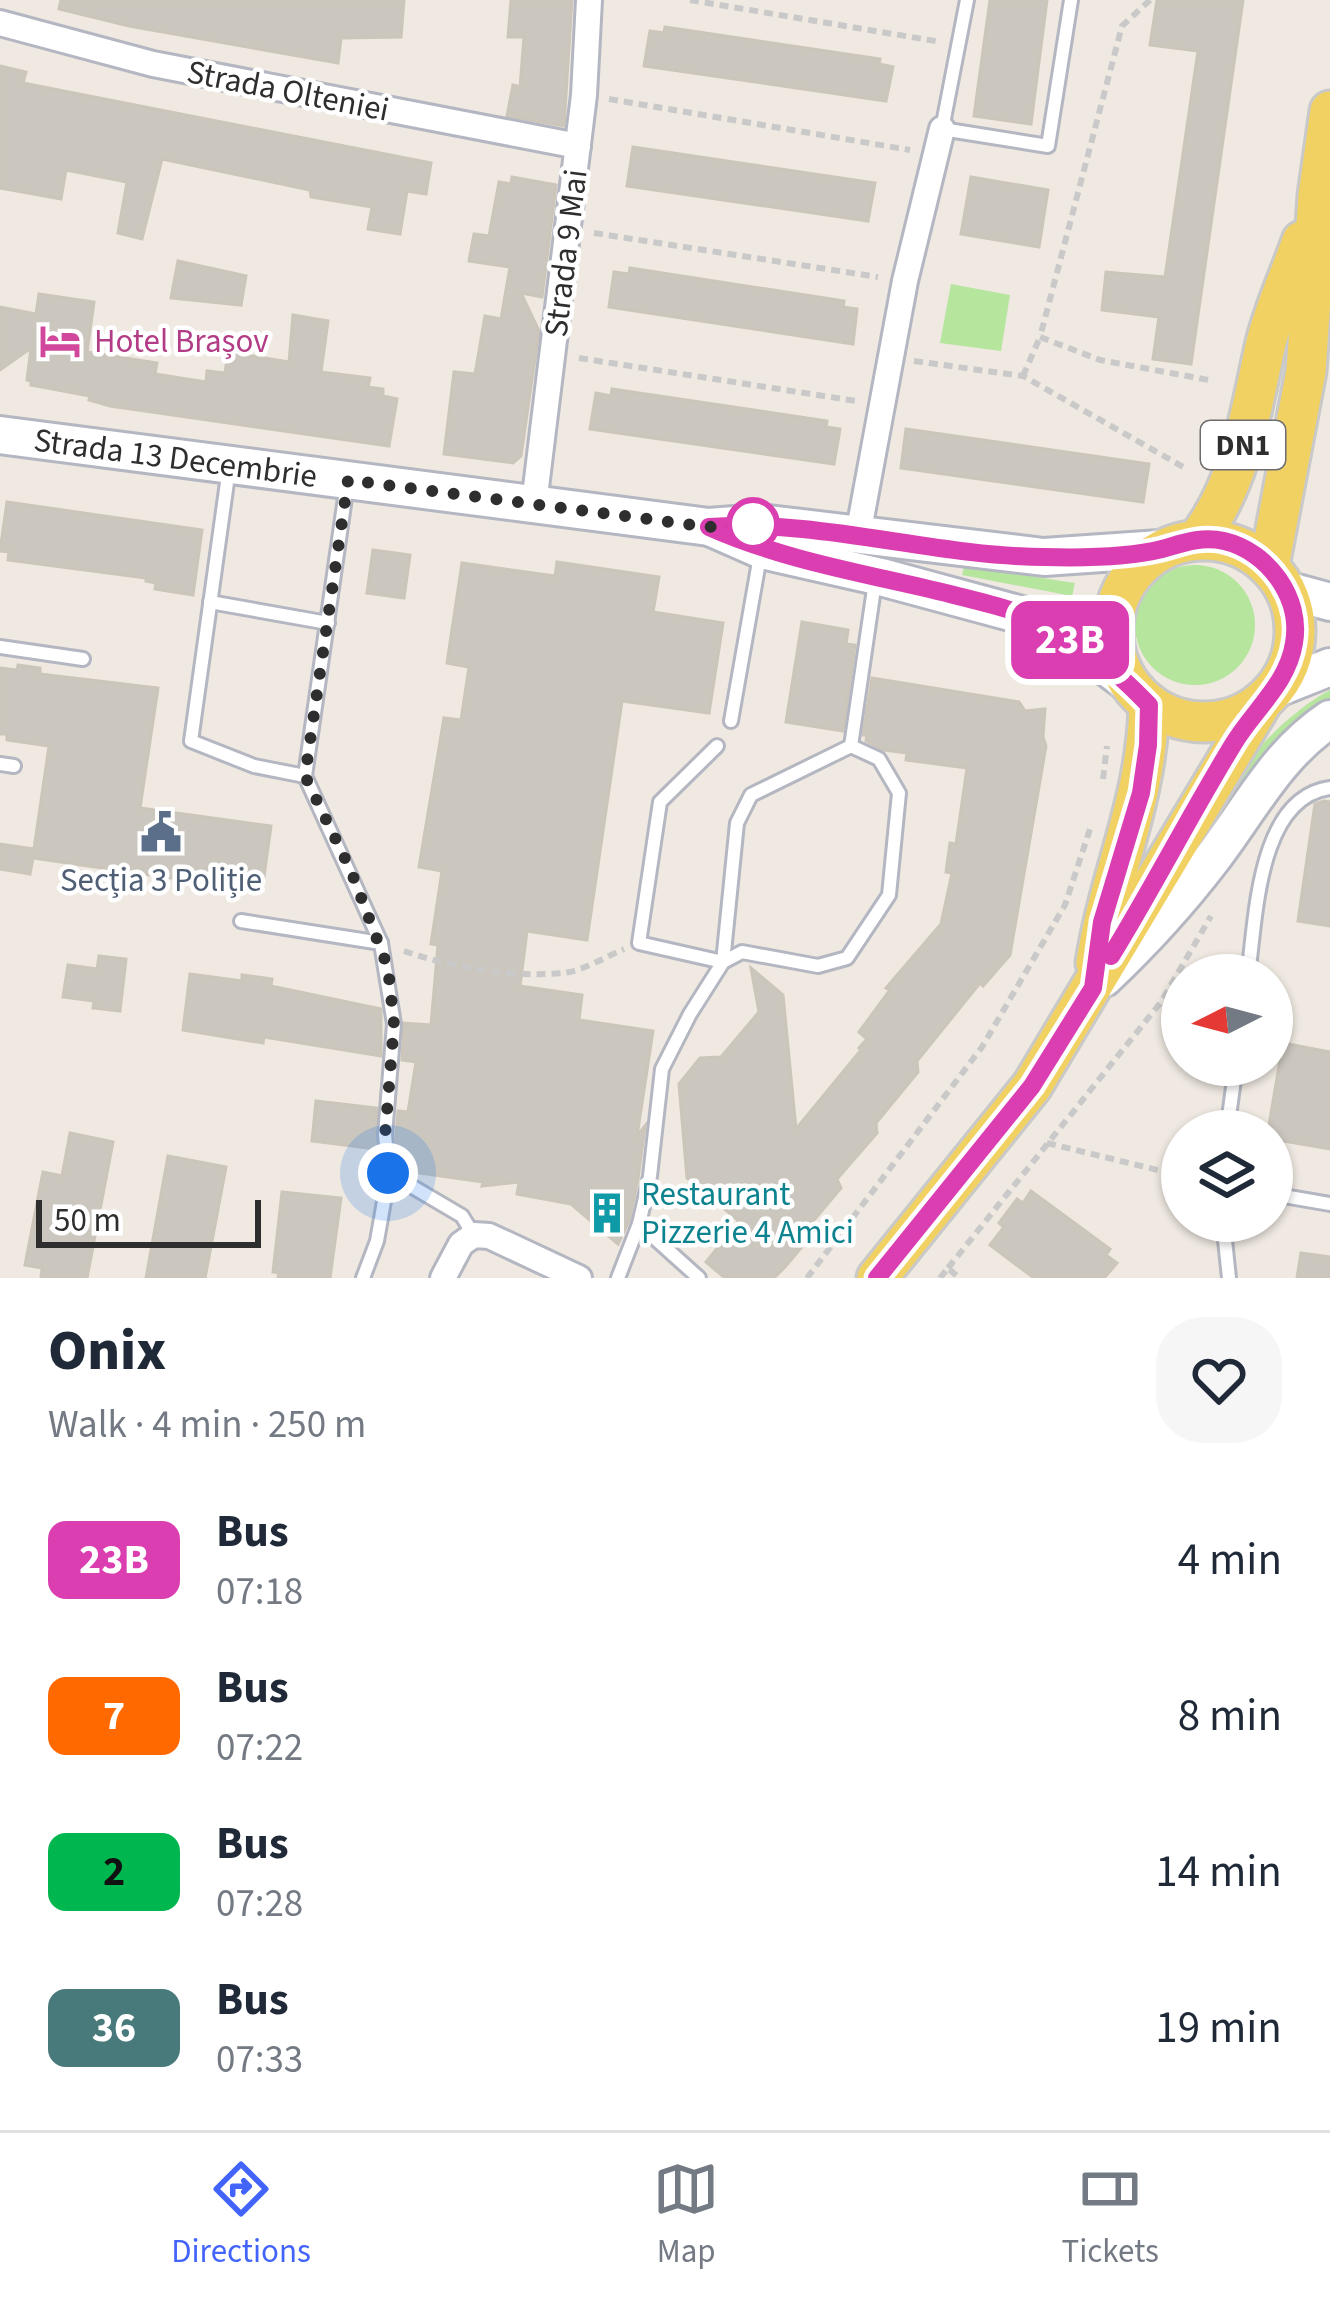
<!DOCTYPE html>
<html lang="en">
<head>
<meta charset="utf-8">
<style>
  :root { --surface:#fff; --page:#f6f6f7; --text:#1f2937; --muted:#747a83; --line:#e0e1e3; --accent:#4264fb }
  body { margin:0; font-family:"Source Sans 3",sans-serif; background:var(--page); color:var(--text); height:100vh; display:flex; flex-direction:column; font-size:45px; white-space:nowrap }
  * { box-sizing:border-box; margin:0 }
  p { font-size:39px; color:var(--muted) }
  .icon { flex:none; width:66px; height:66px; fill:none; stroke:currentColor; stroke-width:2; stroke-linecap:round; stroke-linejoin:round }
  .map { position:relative; height:1278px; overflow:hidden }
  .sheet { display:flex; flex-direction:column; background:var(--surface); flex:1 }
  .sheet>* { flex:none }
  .badge { padding:0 24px; border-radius:18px; font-size:42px; line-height:78px }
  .needle { width:78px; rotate:264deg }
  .buttons { position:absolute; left:1161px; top:954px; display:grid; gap:24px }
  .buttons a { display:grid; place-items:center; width:132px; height:132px; border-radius:50%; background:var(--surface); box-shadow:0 3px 9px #0004; font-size:60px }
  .scale { position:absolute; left:36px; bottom:30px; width:225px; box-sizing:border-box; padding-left:12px; border:6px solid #2e2e2e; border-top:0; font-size:33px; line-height:42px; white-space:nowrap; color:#2e2e2e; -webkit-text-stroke:9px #fff; paint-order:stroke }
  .you { position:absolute; width:60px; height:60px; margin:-30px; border:9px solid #fff; border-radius:50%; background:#1a73e8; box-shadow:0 0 0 18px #1a73e833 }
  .map>.badge { position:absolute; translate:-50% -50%; box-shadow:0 0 0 6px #fff }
  .round { display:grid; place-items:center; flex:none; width:126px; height:126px; border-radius:48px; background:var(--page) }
  .overview { display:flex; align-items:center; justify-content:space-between; height:204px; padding:0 48px }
  h1 { font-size:57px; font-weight:800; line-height:90px }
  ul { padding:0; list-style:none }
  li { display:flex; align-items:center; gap:36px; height:156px; padding:0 48px }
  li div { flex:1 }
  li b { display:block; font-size:45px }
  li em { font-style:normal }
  li .badge { min-width:132px; font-weight:700; text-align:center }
  .tab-bar { display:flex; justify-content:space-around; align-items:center; height:168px; border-top:3px solid var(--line); background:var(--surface); font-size:33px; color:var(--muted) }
  .tab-bar a { display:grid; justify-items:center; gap:6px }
  .tab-bar .on { color:var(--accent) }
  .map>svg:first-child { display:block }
  .green { fill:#b6e59e }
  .building { fill:#cbc7bf; stroke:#cbc5ba; stroke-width:3 }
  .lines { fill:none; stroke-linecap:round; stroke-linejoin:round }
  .lane-casing { stroke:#b4b7c1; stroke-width:18 }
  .street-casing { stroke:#b4b7c1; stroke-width:30 }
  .secondary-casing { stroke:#b4b7c1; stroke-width:42 }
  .primary-casing { stroke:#c9c9c9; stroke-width:45 }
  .path { stroke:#c9c9c9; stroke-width:6; stroke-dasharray:9 6; stroke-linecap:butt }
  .lane { stroke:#fff; stroke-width:12 }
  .street { stroke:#fff; stroke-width:24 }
  .secondary { stroke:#fff; stroke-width:36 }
  .primary { stroke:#f2d163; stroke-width:39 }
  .line-casing { stroke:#fff; stroke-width:27 }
  .line { stroke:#db3eb1; stroke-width:18 }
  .walk { stroke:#2e2e2e; stroke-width:12; stroke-dasharray:0 21.6 }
  .stop-dot { fill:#fff; stroke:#db3eb1; stroke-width:6 }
  .labels { text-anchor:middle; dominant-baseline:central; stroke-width:9; stroke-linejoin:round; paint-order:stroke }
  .shield { fill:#fff; stroke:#6d6d6d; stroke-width:3 }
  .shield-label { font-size:30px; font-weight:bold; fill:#2e2e2e }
  .street-label { font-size:33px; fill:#2e2e2e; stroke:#fff }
  .hotel-label { font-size:33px; fill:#b23c85; stroke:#fff; text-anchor:start }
  .service-label { font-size:33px; fill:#4e5e75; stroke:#fff }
  .culture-label { font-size:33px; fill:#0d838f; stroke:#fff; text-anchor:start }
</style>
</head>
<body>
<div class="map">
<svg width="1330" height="1278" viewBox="0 0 1330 1278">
  <rect width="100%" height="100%" fill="#efe9e1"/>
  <g class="green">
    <path d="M 951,284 L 1010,295 L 1001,351 L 940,343 Z"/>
    <circle cx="1195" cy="625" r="60"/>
    <path d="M 964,566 L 1075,583 L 1072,596 L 962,575 Z"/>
    <path d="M 1330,690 L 1330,707 L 1237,791 C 1240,756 1299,706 1330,690 Z"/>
  </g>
  <g class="building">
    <path d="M 61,0 L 404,0 L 401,37 L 341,38 L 338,63 L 129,26 L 59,9 Z"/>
    <path d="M 511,0 L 572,0 L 564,126 L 507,116 L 513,85 L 520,87 L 524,37 L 508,37 Z"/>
    <path d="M 990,0 L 1047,0 L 1031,124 L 974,116 Z"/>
    <path d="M 1157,0 L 1243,0 L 1191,364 L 1153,359 L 1159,317 L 1102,310 L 1106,272 L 1165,277 L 1198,51 L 1150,45 Z"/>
    <path d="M 665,27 L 880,59 L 879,64 L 893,67 L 886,101 L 644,66 L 650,31 L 664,33 Z"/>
    <path d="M 0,66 L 26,72 L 23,83 L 431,163 L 426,194 L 407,191 L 400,234 L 368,229 L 372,207 L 311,197 L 310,190 L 162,159 L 142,239 L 118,233 L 127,182 L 66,170 L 61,199 L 0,188 Z"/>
    <path d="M 633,147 L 875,183 L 868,221 L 627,186 Z"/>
    <path d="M 512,177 L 556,185 L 542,297 L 521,293 L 539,331 L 521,456 L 513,463 L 444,454 L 454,372 L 475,374 L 485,316 L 501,319 L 510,267 L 469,261 L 474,234 L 489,236 L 499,182 L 511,184 Z"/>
    <path d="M 971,177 L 1048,190 L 1039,247 L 961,234 Z"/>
    <path d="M 178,261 L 246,276 L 241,305 L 171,298 Z"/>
    <path d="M 630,268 L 844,301 L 843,307 L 857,309 L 853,344 L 609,307 L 614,272 L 629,274 Z"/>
    <path d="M 39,294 L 94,302 L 87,352 L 157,363 L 155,374 L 206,382 L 207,371 L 225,373 L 228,352 L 289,362 L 293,315 L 328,321 L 321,372 L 370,378 L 368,387 L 383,389 L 383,396 L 397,399 L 389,446 L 110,406 L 89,400 L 90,396 L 31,385 L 31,381 L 27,380 L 31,348 L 0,370 L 0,307 L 36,314 Z"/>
    <path d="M 612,389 L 827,421 L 826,427 L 840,429 L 834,464 L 590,429 L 596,393 L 611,396 Z"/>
    <path d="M 906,429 L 1149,464 L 1143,502 L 901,468 Z"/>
    <path d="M 7,502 L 202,530 L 193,595 L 155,589 L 156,583 L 146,581 L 146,578 L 8,560 L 9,552 L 0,551 Z"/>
    <path d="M 373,550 L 410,555 L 404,598 L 367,593 Z"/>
    <path d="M 557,562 L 659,577 L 653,612 L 723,623 L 709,713 L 622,701 L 587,940 L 527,931 L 520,986 L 582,995 L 579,1020 L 653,1031 L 637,1136 L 645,1126 L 638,1179 L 629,1221 L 618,1244 L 571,1204 L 517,1194 L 519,1182 L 482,1186 L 483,1182 L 406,1171 L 399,1167 L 402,1153 L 397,1152 L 396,1135 L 398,1111 L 408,1112 L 416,1062 L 402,1060 L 404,1023 L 431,1025 L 438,945 L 431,944 L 442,871 L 419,867 L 444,718 L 461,720 L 469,667 L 447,663 L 462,563 L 555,576 Z"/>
    <path d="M 802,622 L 848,630 L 846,644 L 855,645 L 843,731 L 786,722 Z"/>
    <path d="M 18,665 L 40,668 L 40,674 L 158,688 L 140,808 L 271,826 L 262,891 L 33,858 L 30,874 L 0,869 L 0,844 L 34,849 L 49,746 L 7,740 L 7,734 L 0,734 L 0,668 L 17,670 Z"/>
    <path d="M 872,678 L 1019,702 L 1025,711 L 1045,709 L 1043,737 L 1046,746 L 1010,955 L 983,986 L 980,983 L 917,1061 L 918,1072 L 876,1123 L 877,1133 L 837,1179 L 841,1188 L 798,1239 L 801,1248 L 785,1267 L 774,1278 L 725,1278 L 706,1262 L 739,1221 L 687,1178 L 679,1084 L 700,1058 L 721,1057 L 759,1012 L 751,968 L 783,995 L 796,1129 L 861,1050 L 859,1048 L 867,1039 L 859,1032 L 890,990 L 886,988 L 941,924 L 952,873 L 946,872 L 950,843 L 956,844 L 967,768 L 906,760 L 907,753 L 884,750 L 866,741 L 867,735 L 863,735 Z"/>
    <path d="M 1324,801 L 1330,802 L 1330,926 L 1298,921 L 1315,804 Z"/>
    <path d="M 99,956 L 126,959 L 120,1011 L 93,1008 L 94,1001 L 63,997 L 68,965 L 97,969 Z"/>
    <path d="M 190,974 L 242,981 L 242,975 L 272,979 L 271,986 L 381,1009 L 381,1056 L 264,1037 L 263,1043 L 183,1030 Z"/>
    <path d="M 1283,1043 L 1330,1052 L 1330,1149 L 1272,1139 L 1272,1131 L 1268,1131 Z"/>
    <path d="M 316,1101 L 377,1108 L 376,1149 L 312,1141 Z"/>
    <path d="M 70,1133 L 113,1142 L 87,1278 L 41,1278 L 42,1268 L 25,1265 L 43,1172 L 62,1176 Z"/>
    <path d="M 168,1156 L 226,1167 L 205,1278 L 146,1278 Z"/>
    <path d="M 1031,1191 L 1110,1249 L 1106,1255 L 1117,1263 L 1104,1278 L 1034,1278 L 990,1245 L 1004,1227 L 999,1223 L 1017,1199 L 1023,1203 Z"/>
    <path d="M 282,1192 L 341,1198 L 330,1278 L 278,1278 L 279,1273 L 273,1272 Z"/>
    <path d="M 1301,1253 L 1330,1257 L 1330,1278 L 1297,1278 Z"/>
  </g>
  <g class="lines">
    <g class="lane-casing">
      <g id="lane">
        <path d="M 967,0 L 942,129 L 1048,146 L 1071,0"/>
        <path d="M 229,468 L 191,741 L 254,766 L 305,776"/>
        <path d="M 347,484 L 305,776 L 381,943"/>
        <path d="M 210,602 L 328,623"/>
        <path d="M 0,647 L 83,659"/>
        <path d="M 731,721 L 760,556"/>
        <path d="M 717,746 L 660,802 L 639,943 L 723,962 L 737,823 L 751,795 L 851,746"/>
        <path d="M 0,764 L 14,766"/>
        <path d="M 241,921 L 381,943 L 394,1024 L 385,1135 L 389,1173 L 377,1241 L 363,1278"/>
        <path d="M 1248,975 C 1256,920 1257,798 1330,788"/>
        <path d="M 1227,1131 L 1236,1065"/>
        <path d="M 389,1173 L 462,1216 L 473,1234"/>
        <path d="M 1272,1194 L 1330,1204"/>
        <path d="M 1223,1221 L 1229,1278"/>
        <path d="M 639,1224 L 699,1278"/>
        <path d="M 618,1278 L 639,1224 L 650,1176 L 662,1069 L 690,1014 L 723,962 L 742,952 L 818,966 L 847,958 L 889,895 L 899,793 L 879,759 L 851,746 L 875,582"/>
      </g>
    </g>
    <g class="street-casing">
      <g id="street">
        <path d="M 0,23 L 153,64 L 578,146"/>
        <path d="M 534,504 L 584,95 L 589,0"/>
        <path d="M 858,535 L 905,281 L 942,129"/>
        <path d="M 443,1278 L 461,1244 L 474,1235 L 489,1236 L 579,1278"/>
      </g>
    </g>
    <g class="secondary-casing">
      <g id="secondary">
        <path id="s1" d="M 0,435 L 709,527 L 760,523 L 1044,557 L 1160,549"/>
        <path d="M 712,528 L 762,550 L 881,577 L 1029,617 L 1058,630 L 1128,683"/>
        <path d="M 1286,590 L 1330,602"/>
        <path d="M 1275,689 L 1330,667"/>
        <path d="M 1104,978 C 1143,941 1178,903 1211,860 C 1249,811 1276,755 1330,719"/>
      </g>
    </g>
    <g class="primary-casing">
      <g id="primary">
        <path d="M 1198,539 C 1241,482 1250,415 1265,347 C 1273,311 1290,276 1302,241"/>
        <circle cx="1204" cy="631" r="91"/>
        <path d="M 1269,566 L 1306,371 L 1318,196 L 1330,111"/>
        <path d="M 1096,963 C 1110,873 1147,800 1149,705"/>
        <path d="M 877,1278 L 1032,1086 L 1262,702"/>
      </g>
    </g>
    <g class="path">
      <path d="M 690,0 L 941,42"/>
      <path d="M 1150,0 L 1122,26 L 1040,337 L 1100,360 L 1214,381"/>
      <path d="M 609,99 L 910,150"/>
      <path d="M 594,233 L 878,277"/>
      <path d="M 579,358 L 856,401"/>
      <path d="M 914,361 L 1023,376 L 1185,468"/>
      <path d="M 1023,376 L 1040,337"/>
      <path d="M 1103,779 L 1107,746"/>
      <path d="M 404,951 C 451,967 514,978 563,973 C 583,971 605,957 624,949"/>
      <path d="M 1047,1143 L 1182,1176"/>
      <path d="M 948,1268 L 1161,1002 L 1211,916"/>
      <path d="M 807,1278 L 982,1047 L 1065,905 L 1091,826"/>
      <path d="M 940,1278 L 948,1268 L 959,1278"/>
    </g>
    <use href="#lane" class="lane"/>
    <use href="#street" class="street"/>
    <use href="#secondary" class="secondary"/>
    <use href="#primary" class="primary"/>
  </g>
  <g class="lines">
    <g class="line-casing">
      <path id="line" d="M 877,1278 L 1032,1086 L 1093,988 L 1102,922 L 1141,793 L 1148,745 L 1149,705 C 1122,677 1089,648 1055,629 C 1023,611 985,603 950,594 C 869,574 785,561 709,527 C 822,519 931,556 1044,557 C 1080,558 1126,558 1162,549 C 1183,543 1201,536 1224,541 C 1268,551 1302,598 1294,643 C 1288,683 1254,710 1234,743 C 1191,813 1154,886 1111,956"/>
    </g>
    <use href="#line" class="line"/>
    <path class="walk" d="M 388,1173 L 385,1136 L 394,1024 L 388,968 L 351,871 L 305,776 L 348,480 L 709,527 L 760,523 L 753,524"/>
  </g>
  <defs>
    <g id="hotel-bare" transform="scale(3.24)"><path d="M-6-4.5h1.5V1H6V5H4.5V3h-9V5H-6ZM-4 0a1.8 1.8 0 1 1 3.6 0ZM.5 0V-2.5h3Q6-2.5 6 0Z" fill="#d1479c" stroke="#fff" stroke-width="2.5" paint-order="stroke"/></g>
    <g id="civic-bare" transform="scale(3.24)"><path d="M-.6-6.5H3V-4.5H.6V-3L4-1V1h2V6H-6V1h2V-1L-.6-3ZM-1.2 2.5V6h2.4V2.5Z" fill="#5c6f8a" stroke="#fff" stroke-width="2.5" paint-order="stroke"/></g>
    <g id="building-bare" transform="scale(3.24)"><path d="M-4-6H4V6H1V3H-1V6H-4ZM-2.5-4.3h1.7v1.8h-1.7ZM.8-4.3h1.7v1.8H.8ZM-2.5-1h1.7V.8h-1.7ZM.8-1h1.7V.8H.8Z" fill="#0f9aa8" stroke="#fff" stroke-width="2.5" paint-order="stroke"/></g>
  </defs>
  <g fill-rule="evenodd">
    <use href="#hotel-bare" x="60" y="341"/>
    <use href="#civic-bare" x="161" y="832"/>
    <use href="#building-bare" x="607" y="1213"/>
  </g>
  <circle class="stop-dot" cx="753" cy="524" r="24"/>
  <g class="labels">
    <rect class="shield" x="1201" y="421" width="84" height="48" rx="9"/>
    <g class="shield-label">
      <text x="1243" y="445">DN1</text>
    </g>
    <g class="street-label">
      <text transform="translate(288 91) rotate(11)">Strada Olteniei</text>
      <text transform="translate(566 253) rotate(-83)">Strada 9 Mai</text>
      <text stroke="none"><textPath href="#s1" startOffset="177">Strada 13 Decembrie</textPath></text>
    </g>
    <g class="hotel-label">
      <text x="94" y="341">Hotel Brașov</text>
    </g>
    <g class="service-label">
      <text x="161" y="880">Secția 3 Poliție</text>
    </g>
    <g class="culture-label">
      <text x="641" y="1194">Restaurant<tspan x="641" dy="38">Pizzerie 4 Amici</tspan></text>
    </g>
  </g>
</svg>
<div class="buttons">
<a><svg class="needle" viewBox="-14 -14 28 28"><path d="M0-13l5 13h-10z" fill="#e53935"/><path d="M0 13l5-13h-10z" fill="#747a83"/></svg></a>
<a><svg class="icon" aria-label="layers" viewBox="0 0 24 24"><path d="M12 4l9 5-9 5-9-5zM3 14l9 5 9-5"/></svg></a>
</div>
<div class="scale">50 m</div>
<div class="you" style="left:388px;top:1173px"></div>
<b class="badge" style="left:1070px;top:640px;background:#db3eb1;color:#fff">23B</b>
</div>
<section class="sheet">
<div class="overview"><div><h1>Onix</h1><p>Walk · 4 min · 250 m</p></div><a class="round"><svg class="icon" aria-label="heart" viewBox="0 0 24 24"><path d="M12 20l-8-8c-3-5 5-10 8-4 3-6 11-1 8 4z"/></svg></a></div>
<ul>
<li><span class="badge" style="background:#db3eb1;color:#fff">23B</span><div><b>Bus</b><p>07:18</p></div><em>4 min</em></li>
<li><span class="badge" style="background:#ff6900;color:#fff">7</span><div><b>Bus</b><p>07:22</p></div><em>8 min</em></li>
<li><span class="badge" style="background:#00b64f;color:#111">2</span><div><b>Bus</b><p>07:28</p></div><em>14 min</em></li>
<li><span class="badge" style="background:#487a7b;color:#fff">36</span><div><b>Bus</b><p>07:33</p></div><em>19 min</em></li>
</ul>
</section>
<nav class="tab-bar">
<a class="on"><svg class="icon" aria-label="directions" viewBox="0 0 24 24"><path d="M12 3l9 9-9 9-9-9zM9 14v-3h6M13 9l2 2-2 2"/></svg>Directions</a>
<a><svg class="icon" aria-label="map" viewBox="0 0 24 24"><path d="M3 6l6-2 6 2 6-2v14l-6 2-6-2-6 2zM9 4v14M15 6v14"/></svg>Map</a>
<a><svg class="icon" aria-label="tickets" viewBox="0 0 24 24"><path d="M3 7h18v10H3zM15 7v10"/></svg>Tickets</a>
</nav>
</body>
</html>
